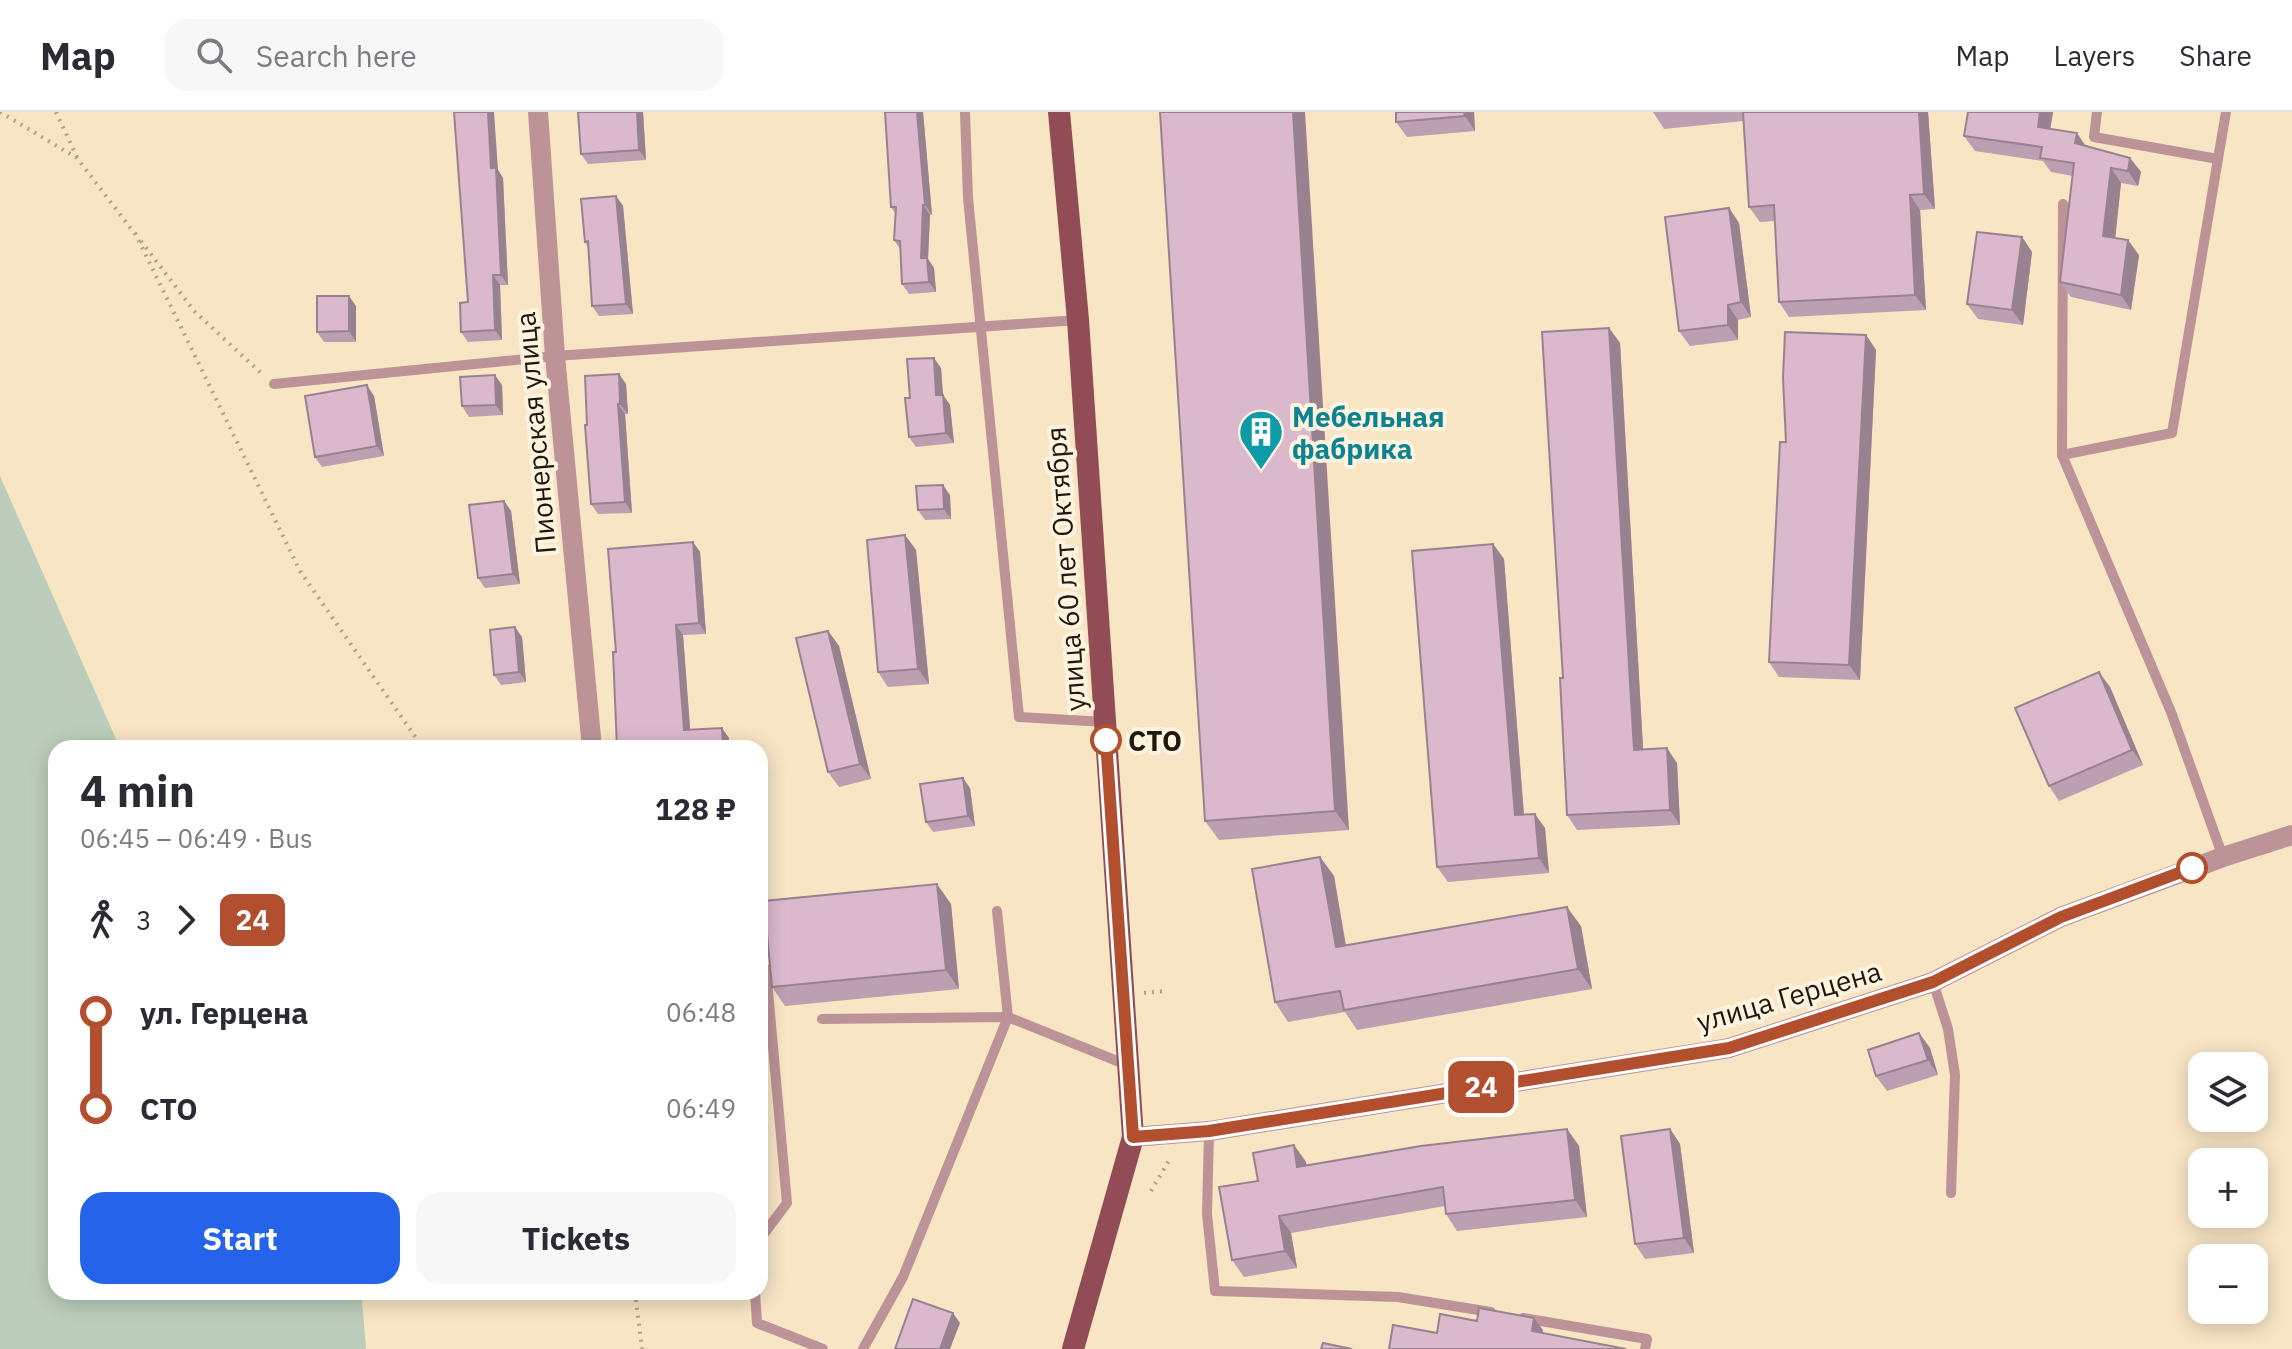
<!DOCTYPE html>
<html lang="en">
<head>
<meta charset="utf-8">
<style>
  :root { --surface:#fff; --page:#f7f7f7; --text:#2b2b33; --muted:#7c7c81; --line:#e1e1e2; --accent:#2563eb }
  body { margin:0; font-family:"IBM Plex Sans",sans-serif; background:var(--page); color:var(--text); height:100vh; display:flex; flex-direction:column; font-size:30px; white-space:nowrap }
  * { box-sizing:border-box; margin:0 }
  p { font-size:26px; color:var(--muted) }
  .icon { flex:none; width:44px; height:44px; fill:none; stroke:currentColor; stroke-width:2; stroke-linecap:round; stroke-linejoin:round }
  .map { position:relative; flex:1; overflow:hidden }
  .side { position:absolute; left:48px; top:628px; width:720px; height:560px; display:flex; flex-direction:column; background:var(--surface); border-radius:24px; box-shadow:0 4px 20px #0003 }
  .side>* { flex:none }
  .badge { padding:0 16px; border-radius:12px; font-size:28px; line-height:52px }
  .buttons { position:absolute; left:2188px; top:940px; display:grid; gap:16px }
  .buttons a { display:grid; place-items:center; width:80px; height:80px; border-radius:16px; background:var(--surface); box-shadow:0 4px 20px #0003; font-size:40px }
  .map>.badge { position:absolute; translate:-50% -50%; box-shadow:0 0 0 4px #fff }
  .legs { display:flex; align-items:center; gap:12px; height:88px; padding:0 32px; font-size:26px }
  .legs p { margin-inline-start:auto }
  .overview { display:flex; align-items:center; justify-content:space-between; height:136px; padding:0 32px }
  h1 { font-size:44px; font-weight:700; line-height:60px }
  .button { display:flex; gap:16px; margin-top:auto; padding:16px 32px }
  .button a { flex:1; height:92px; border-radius:24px; background:var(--accent); color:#fff; font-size:32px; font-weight:700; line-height:92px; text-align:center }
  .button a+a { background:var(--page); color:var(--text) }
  ul { padding:0 32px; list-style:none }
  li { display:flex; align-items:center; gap:28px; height:96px; font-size:30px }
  li i { display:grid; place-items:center; width:12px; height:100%; margin:0 10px; background:currentColor }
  li i::after { content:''; width:20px; height:20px; margin:-10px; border:6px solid; border-radius:50%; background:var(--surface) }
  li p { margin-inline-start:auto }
  li:first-child i { background:linear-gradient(#0000 50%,currentColor 0) }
  li:last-child i { background:linear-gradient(currentColor 50%,#0000 0) }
  header { display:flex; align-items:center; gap:48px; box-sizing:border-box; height:112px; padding:0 40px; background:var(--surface); border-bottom:2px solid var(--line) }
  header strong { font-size:38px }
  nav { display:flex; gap:44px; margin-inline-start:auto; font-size:28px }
  .search { width:560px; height:72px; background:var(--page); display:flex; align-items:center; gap:20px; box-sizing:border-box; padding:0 28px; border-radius:24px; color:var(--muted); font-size:30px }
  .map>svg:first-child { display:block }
  .green { fill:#bccebb }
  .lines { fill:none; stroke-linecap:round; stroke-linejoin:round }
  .path { stroke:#b0a288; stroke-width:4; stroke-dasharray:2 6; stroke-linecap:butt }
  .service { stroke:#bc9397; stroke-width:10 }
  .minor { stroke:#bc9397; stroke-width:20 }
  .primary { stroke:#914c55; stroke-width:22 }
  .wall { fill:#bc9fb0 }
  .shaded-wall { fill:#998290 }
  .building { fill:#dbb9cd; stroke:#998290; stroke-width:2 }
  .line-1-casing { stroke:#fff; stroke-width:18 }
  .line-1 { stroke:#b14f2e; stroke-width:12 }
  .stop-1-dot { fill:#fff; stroke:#b14f2e; stroke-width:4 }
  .labels { text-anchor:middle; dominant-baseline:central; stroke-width:8; stroke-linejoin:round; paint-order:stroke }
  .culture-label { font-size:28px; font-weight:bold; fill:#0d838f; stroke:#fef3df; text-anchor:start }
  .street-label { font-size:28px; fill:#1f190d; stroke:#fef3df }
  .stop-label { font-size:28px; font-weight:bold; fill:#1f190d; stroke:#fef3df; text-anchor:start }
</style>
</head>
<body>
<header>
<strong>Map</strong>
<div class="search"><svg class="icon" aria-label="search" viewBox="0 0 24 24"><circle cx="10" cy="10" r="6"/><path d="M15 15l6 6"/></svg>Search here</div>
<nav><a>Map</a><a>Layers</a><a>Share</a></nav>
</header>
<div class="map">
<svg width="2292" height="1237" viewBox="0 0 2292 1237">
  <rect width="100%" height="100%" fill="#f7e5c4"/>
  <path class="green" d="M 0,364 L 120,636 L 56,636 L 56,1180 L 359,1180 L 362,1188 L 366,1237 L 0,1237 Z"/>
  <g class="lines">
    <g class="path">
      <path d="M 0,0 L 77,46 L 135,122"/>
      <path d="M 56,0 L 77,45"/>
      <path d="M 135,121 L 300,459 L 423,636"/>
      <path d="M 141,129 L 194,199 L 261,261"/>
      <path d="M 1144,881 L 1165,879"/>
      <path d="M 1151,1079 L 1171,1045"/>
      <path d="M 635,1180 L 642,1237"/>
    </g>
    <g class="service">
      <path d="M 965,0 L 968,86 L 1019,605 L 1105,610"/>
      <path d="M 2097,0 L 2094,25 L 2218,47 L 2172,321 L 2062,343 L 2171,600 L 2223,745"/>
      <path d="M 2218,47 L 2226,0"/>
      <path d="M 274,272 L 555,244 L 1078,208"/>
      <path d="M 2062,343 L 2063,92"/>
      <path d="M 1933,870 L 1948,917 L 1955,963 L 1951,1081"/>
      <path d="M 822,907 L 1008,905 L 1127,953"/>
      <path d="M 1209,1019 L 1207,1102 L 1215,1179 L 1398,1185 L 1491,1200"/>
      <path d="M 760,1127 L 787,1091 L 766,857"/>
      <path d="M 755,1180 L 757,1211 L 823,1237"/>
      <path d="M 1523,1206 L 1647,1227 L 1645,1237"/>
      <path d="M 863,1237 L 903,1165 L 1008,905 L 997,799"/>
    </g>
    <g class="minor">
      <path d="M 538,0 L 555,244 L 592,636"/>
      <path d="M 1133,1025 L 1209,1019 L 1729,936 L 1933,870 L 2061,805 L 2223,745 L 2292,723"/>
    </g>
    <path class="primary" d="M 1059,0 L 1078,208 L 1133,1025 L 1073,1237"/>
  </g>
  <g class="wall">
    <path d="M 578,0 L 643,0 L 646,48 L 588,52 L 581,42 Z"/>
    <path d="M 885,0 L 923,0 L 932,103 L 930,103 L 928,147 L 934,156 L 936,180 L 909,182 L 902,172 L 900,137 L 894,128 L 895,101 L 891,95 Z"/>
    <path d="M 1160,0 L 1349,718 L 1219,728 L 1205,709 Z"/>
    <path d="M 1396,0 L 1474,0 L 1475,19 L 1407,25 L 1396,10 Z"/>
    <path d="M 1653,0 L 1928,0 L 1935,97 L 1920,98 L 1926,198 L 1789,205 L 1779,190 L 1775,109 L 1760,110 L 1749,95 L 1743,9 L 1664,17 Z"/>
    <path d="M 1968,0 L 2053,0 L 2050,17 L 2086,34 L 2130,46 L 2141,60 L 2138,74 L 2121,71 L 2115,126 L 2139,143 L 2131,198 L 2071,185 L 2060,170 L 2073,64 L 2051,60 L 2043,49 L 1975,39 L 1964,24 Z"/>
    <path d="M 498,58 L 503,66 L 508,173 L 500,173 L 502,228 L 468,230 L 461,220 Z"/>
    <path d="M 616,84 L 623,94 L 633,202 L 599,204 L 592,194 L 588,135 L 585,130 Z"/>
    <path d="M 1729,96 L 1739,111 L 1751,205 L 1738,208 L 1738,228 L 1690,234 L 1679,219 Z"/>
    <path d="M 2022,125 L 2032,140 L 2023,213 L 1978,207 L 1967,192 Z"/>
    <path d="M 356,194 L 356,230 L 324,230 L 317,220 Z"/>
    <path d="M 1609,216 L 1620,231 L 1643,637 L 1677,651 L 1680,713 L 1577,718 L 1567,703 L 1563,566 Z"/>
    <path d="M 1866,223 L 1876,238 L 1860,568 L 1779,565 L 1769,550 L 1786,330 Z"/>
    <path d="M 941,256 L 943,283 L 950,293 L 954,331 L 916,335 L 909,325 L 910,286 Z"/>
    <path d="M 619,262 L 626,272 L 628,302 L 625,302 L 632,401 L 598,402 L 591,392 L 587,313 Z"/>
    <path d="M 502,273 L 503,303 L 469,305 L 462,294 Z"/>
    <path d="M 374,284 L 384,344 L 322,355 L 315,345 Z"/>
    <path d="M 950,383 L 951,407 L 925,408 L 918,398 Z"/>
    <path d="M 504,389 L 511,399 L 520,472 L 485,476 L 478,466 Z"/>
    <path d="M 905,423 L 916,438 L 929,572 L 888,575 L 878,560 Z"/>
    <path d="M 693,430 L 700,440 L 706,522 L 683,523 L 690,618 L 729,626 L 617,636 L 616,540 Z"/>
    <path d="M 1493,432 L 1504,447 L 1524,702 L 1545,716 L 1549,761 L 1448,770 L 1437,755 Z"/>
    <path d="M 828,519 L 839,534 L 871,667 L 839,675 L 828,660 Z"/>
    <path d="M 522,525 L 526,570 L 501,573 L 494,563 Z"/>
    <path d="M 2110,575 L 2143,653 L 2059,689 L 2049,674 Z"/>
    <path d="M 970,676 L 975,714 L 933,720 L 926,710 Z"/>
    <path d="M 1320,745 L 1334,764 L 1346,833 L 1581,814 L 1592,877 L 1357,918 L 1345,900 L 1288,910 L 1275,890 Z"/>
    <path d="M 951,792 L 959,877 L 785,894 L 772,875 Z"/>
    <path d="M 1919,921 L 1930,936 L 1938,963 L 1887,979 L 1876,964 Z"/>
    <path d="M 1567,1017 L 1579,1034 L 1587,1105 L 1457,1119 L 1446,1102 L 1445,1094 L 1291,1121 L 1297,1156 L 1244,1165 L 1232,1148 L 1258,1069 L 1294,1033 L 1306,1050 L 1306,1054 Z"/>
    <path d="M 1670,1017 L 1680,1032 L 1694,1141 L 1645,1147 L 1635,1132 Z"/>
  </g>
  <g class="shaded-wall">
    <path d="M 488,0 L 494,0 L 498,58 L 503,66 L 508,173 L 501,163 L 491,56 Z"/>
    <path d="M 637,0 L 643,0 L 646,48 L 639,38 Z"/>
    <path d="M 917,0 L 923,0 L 932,103 L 925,93 Z"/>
    <path d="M 1293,0 L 1305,0 L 1349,718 L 1335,699 Z"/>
    <path d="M 1464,0 L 1474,0 L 1475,19 L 1465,4 Z"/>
    <path d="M 1919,0 L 1928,0 L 1935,97 L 1924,82 Z"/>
    <path d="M 2040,0 L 2053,0 L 2048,30 L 2038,15 Z"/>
    <path d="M 2077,21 L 2087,36 L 2075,31 Z"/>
    <path d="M 2130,46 L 2141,60 L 2138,74 L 2128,59 Z"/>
    <path d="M 2111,56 L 2121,71 L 2114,138 L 2103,124 Z"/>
    <path d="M 1910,83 L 1920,98 L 1926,198 L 1915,183 Z"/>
    <path d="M 616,84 L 623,94 L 633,202 L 626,192 Z"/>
    <path d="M 923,93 L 930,103 L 928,147 L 934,156 L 936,180 L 929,170 L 921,146 Z"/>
    <path d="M 1729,96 L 1739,111 L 1751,205 L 1741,190 Z"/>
    <path d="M 2022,125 L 2032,140 L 2023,213 L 2012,198 Z"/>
    <path d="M 2128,128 L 2139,143 L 2131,198 L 2121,183 Z"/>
    <path d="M 493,163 L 500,173 L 502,228 L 495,218 Z"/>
    <path d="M 349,184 L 356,194 L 356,230 L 349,219 Z"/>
    <path d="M 1728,193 L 1738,208 L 1738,228 L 1728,213 Z"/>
    <path d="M 1609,216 L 1620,231 L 1644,653 L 1634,638 Z"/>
    <path d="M 1866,223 L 1876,238 L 1860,568 L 1849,553 Z"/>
    <path d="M 934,246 L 941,256 L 943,283 L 950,293 L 954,331 L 946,321 L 936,283 Z"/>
    <path d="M 619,262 L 626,272 L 628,302 L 620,292 Z"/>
    <path d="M 495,263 L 502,273 L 503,303 L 496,293 Z"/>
    <path d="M 367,273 L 374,284 L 384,344 L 377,334 Z"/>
    <path d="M 618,292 L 625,302 L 632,401 L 625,390 Z"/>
    <path d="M 943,373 L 950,383 L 951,407 L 944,397 Z"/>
    <path d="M 504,389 L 511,399 L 520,472 L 513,462 Z"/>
    <path d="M 905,423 L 916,438 L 929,572 L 918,557 Z"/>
    <path d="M 693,430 L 700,440 L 706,522 L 699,511 Z"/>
    <path d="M 1493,432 L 1504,447 L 1525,718 L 1515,703 Z"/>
    <path d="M 676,513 L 683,523 L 691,628 L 684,618 Z"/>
    <path d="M 515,515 L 522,525 L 526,570 L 519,560 Z"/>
    <path d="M 828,519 L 839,534 L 871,667 L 860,652 Z"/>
    <path d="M 2099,560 L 2110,575 L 2143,653 L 2132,638 Z"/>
    <path d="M 722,616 L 729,626 L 729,636 L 723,636 Z"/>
    <path d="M 1667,636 L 1677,651 L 1680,713 L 1670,698 Z"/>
    <path d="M 963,666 L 970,676 L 975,714 L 968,704 Z"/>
    <path d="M 1535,702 L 1545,716 L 1549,761 L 1539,746 Z"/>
    <path d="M 1320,745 L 1334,764 L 1349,854 L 1336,835 Z"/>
    <path d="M 937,772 L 951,792 L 959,877 L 946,858 Z"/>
    <path d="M 1567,795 L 1581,814 L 1592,877 L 1578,857 Z"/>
    <path d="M 1919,921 L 1930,936 L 1938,963 L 1928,948 Z"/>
    <path d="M 1567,1017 L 1579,1034 L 1587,1105 L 1575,1088 Z"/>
    <path d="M 1670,1017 L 1680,1032 L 1694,1141 L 1684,1126 Z"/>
    <path d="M 1294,1033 L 1306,1050 L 1309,1072 L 1297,1055 Z"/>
    <path d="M 1279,1104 L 1291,1121 L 1297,1156 L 1285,1139 Z"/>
    <path d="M 953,1201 L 960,1211 L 950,1237 L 940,1237 Z"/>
    <path d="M 1534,1206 L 1543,1218 L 1540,1231 L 1532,1219 Z"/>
  </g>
  <g class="building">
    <path d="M 454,0 L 488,0 L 491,56 L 496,56 L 501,163 L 493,163 L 495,218 L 461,220 L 460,191 L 468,190 Z"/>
    <path d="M 578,0 L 637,0 L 639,38 L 581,42 Z"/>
    <path d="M 885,0 L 917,0 L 925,93 L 923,93 L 921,146 L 927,146 L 929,170 L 902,172 L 900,129 L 894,128 L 896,95 L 891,95 Z"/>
    <path d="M 1160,0 L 1293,0 L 1335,699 L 1205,709 Z"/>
    <path d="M 1396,0 L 1464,0 L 1465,4 L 1396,10 Z"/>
    <path d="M 1743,0 L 1919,0 L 1924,82 L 1910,83 L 1915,183 L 1779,190 L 1774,93 L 1749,95 Z"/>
    <path d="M 1968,0 L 2040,0 L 2038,15 L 2077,21 L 2075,31 L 2130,46 L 2128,59 L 2111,56 L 2103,124 L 2128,128 L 2121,183 L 2060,170 L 2074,51 L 2040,46 L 2042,35 L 1964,24 Z"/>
    <path d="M 616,84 L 626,192 L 592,194 L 588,129 L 585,130 L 581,87 Z"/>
    <path d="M 1729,96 L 1741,190 L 1728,193 L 1728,213 L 1679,219 L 1665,105 Z"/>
    <path d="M 1977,120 L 2022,125 L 2012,198 L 1967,192 Z"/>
    <path d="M 317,184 L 349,184 L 349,219 L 317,220 Z"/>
    <path d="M 1609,216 L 1634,638 L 1667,636 L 1670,698 L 1567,703 L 1560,566 L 1563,566 L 1542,220 Z"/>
    <path d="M 1785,220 L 1866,223 L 1849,553 L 1769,550 L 1780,330 L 1786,330 L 1783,266 Z"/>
    <path d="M 934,246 L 936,283 L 943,283 L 946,321 L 909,325 L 905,286 L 910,286 L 907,247 Z"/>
    <path d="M 619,262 L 620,292 L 618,292 L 625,390 L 591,392 L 585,313 L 587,313 L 585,264 Z"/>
    <path d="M 495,263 L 496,293 L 462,294 L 460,265 Z"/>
    <path d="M 367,273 L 377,334 L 315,345 L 305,284 Z"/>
    <path d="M 943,373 L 944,397 L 918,398 L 916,374 Z"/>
    <path d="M 504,389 L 513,462 L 478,466 L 469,393 Z"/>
    <path d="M 905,423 L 918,557 L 878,560 L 867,428 Z"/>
    <path d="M 693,430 L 699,511 L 676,513 L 684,618 L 722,616 L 723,636 L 617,636 L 613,540 L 616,540 L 608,437 Z"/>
    <path d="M 1493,432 L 1515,703 L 1535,702 L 1539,746 L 1437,755 L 1412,439 Z"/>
    <path d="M 515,515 L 519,560 L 494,563 L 490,518 Z"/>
    <path d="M 828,519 L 860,652 L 828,660 L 796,526 Z"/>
    <path d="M 2099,560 L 2132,638 L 2049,674 L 2015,596 Z"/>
    <path d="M 963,666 L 968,704 L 926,710 L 920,672 Z"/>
    <path d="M 1320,745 L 1336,835 L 1567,795 L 1578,857 L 1344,898 L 1340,879 L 1275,890 L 1252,757 Z"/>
    <path d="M 937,772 L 946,858 L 772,875 L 764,789 Z"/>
    <path d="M 1919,921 L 1928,948 L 1876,964 L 1868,938 Z"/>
    <path d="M 1567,1017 L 1575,1088 L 1446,1102 L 1443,1075 L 1279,1104 L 1285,1139 L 1232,1148 L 1219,1075 L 1258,1069 L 1253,1041 L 1294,1033 L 1297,1055 L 1421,1034 Z"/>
    <path d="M 1670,1017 L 1684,1126 L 1635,1132 L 1621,1024 Z"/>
    <path d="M 913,1187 L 953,1201 L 940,1237 L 895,1237 Z"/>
    <path d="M 1479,1196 L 1534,1206 L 1532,1219 L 1626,1237 L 1389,1237 L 1393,1213 L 1437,1221 L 1440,1202 L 1477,1209 Z"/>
    <path d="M 1323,1231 L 1352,1237 L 1321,1237 Z"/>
  </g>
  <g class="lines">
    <g class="line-1-casing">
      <path id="line-1" d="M 1106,628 L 1133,1025 L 1209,1019 L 1729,936 L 1933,870 L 2061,805 L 2192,756"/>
    </g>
    <use href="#line-1" class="line-1"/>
  </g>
  <defs>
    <g id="building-pin" transform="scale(2.3)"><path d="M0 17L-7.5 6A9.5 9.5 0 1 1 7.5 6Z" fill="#0f9aa8" stroke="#fef3df"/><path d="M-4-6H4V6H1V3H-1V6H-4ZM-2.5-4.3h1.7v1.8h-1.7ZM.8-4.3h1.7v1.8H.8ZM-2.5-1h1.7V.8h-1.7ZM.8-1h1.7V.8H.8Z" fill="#fff"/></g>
  </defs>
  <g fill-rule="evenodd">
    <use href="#building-pin" x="1261" y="320"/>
  </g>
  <g class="stop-1-dot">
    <circle cx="1106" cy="628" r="14"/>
    <circle cx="2192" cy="756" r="14"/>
  </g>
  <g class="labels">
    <g class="culture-label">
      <text x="1292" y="304">Мебельная<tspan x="1292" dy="32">фабрика</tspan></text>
    </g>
    <g class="street-label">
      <text transform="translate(535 321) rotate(-95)">Пионерская улица</text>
      <text transform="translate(1065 457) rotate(-94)">улица 60 лет Октября</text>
      <text transform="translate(1789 884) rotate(-16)">улица Герцена</text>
    </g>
    <g class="stop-label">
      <text x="1128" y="628">СТО</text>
    </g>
  </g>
</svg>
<div class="buttons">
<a><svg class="icon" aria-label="layers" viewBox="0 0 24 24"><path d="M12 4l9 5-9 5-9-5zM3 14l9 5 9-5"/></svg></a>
<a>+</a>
<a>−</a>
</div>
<b class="badge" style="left:1481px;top:975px;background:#b14f2e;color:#fff">24</b>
<section class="side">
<div class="overview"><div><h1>4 min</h1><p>06:45 – 06:49 · Bus</p></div><b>128 ₽</b></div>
<div class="legs"><svg class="icon" aria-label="walk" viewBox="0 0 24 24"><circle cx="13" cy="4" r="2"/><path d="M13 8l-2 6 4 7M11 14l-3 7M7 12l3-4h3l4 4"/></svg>3<svg class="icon" aria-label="forward" viewBox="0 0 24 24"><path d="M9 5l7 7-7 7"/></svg><b class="badge" style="background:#b14f2e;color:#fff">24</b></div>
<ul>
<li><i style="color:#b14f2e"></i><b>ул. Герцена</b><p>06:48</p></li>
<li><i style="color:#b14f2e"></i><b>СТО</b><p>06:49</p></li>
</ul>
<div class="button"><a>Start</a><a>Tickets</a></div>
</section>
</div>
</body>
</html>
